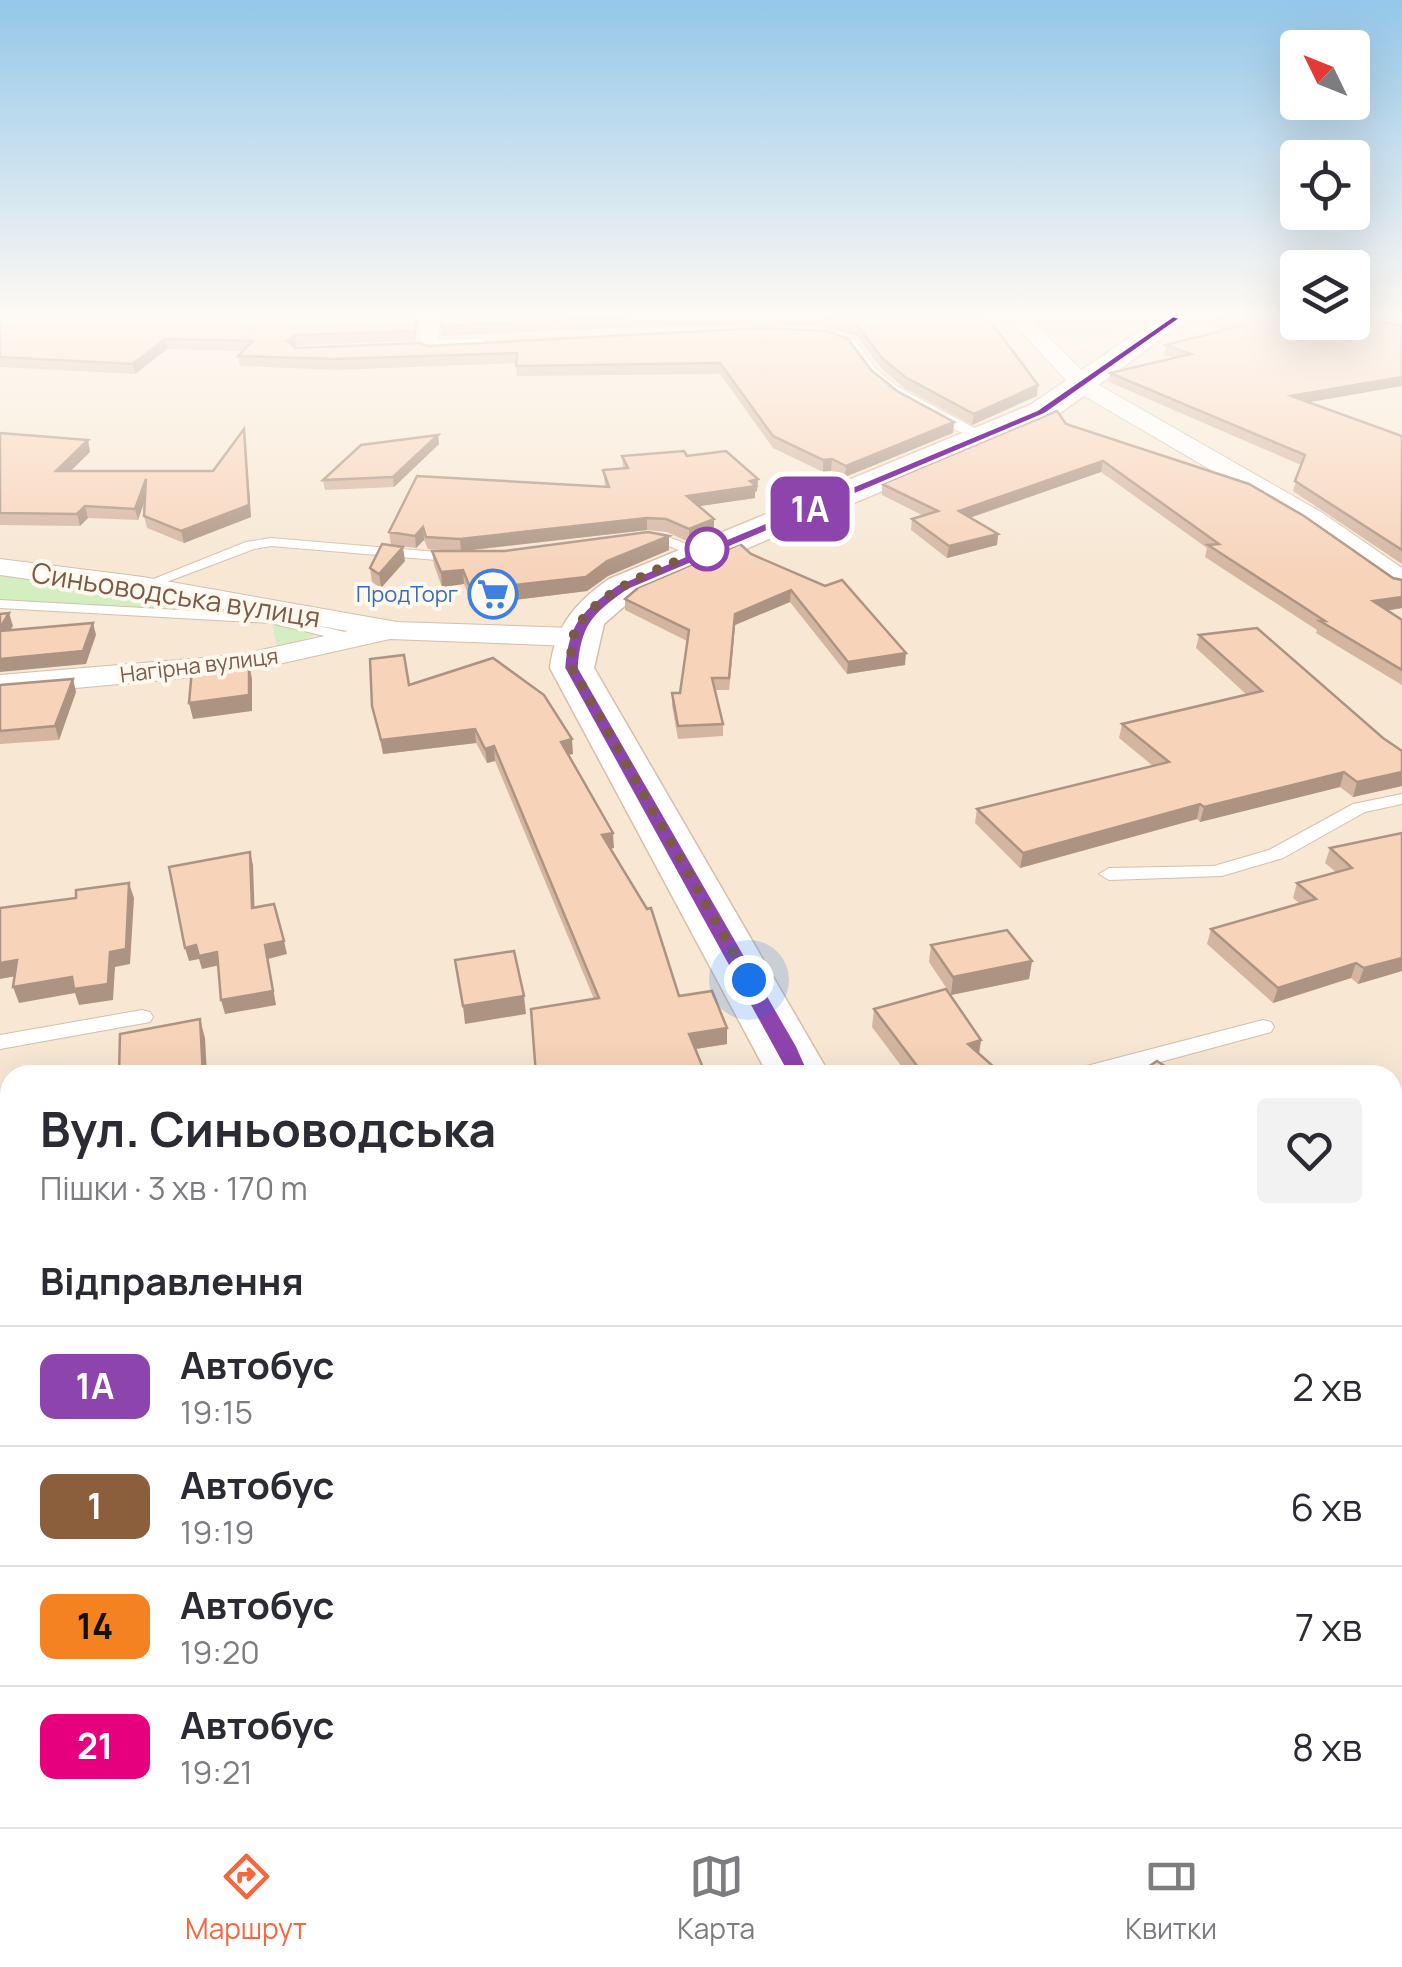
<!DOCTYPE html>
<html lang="uk">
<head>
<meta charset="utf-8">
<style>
  :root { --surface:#fff; --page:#f2f2f3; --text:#2b2b33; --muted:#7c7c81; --line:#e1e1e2; --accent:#f5673e }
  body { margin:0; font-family:Manrope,sans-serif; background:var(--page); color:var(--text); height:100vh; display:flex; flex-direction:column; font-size:38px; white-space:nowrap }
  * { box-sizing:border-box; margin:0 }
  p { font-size:32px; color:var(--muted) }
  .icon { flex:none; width:55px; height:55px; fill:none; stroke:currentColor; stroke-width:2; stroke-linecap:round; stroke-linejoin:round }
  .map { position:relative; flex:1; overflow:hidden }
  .sheet { position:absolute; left:0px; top:1065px; width:1402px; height:762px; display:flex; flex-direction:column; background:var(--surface); border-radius:30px 30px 0 0; box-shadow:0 10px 40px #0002 }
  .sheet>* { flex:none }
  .badge { padding:0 20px; border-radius:15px; font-size:35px; line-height:65px }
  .needle { width:65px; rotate:313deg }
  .buttons { position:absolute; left:1280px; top:30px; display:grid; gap:20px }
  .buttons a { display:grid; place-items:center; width:90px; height:90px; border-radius:10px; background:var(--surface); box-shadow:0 10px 40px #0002; font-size:50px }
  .you { position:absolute; width:50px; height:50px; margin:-25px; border:8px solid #fff; border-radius:50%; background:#1a73e8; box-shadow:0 0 0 15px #1a73e833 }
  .map>.badge { position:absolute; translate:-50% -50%; box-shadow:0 0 0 5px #fff }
  h2 { padding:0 40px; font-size:38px; line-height:90px }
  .round { display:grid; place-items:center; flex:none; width:105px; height:105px; border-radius:10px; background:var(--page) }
  .overview { display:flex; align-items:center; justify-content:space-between; height:170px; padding:0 40px }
  h1 { font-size:48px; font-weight:700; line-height:75px }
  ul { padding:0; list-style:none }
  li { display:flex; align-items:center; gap:30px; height:120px; padding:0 40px; border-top:2px solid var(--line) }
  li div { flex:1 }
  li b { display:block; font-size:38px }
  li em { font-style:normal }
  li .badge { min-width:110px; font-weight:700; text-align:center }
  .tab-bar { display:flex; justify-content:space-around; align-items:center; height:140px; border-top:2px solid var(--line); background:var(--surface); font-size:28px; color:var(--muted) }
  .tab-bar a { display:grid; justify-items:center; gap:5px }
  .tab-bar .on { color:var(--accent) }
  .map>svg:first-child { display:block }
  .residential { fill:#f7e7d3; fill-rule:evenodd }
  .green { fill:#d4eec2 }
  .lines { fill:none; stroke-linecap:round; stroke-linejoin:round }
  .lane-casing { stroke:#d5bead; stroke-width:2 }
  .street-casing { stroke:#d5bead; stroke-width:2 }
  .secondary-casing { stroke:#d8bea9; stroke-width:3 }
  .lane { fill:#fff; fill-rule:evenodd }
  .street { fill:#fff; fill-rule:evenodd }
  .secondary { fill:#fff; fill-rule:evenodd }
  .wall { fill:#d4b5a0 }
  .shaded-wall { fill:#ad9482 }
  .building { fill:#f7d3ba; stroke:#ad9482; stroke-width:2.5 }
  .line { fill:#8e44ad; stroke:#fff; stroke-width:2.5 }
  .walk { stroke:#7b5a47; stroke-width:10; stroke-dasharray:0 18 }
  .stop-dot { fill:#fff; stroke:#8e44ad; stroke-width:5 }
  .labels { text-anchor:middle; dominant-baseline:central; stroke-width:8; stroke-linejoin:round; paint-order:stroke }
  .far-shop-label { font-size:22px; fill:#366cbe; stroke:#fff8ee; text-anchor:end }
  .far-street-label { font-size:22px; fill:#7b5a47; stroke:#fff8ee }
  .street-label { font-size:28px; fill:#7b5a47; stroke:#fff8ee }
</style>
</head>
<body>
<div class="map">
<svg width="1402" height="1827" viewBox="0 0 1402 1827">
  <rect width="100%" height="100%" fill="#fff5e6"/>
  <path class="residential" d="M 0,318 L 1297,318 L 1298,322 L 1402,318 L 1402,1827 L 0,1827 ZM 10,1075 L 1392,1075 L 1392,1818 L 10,1818 Z"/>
  <g class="green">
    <path d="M 1026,318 L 1140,318 C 1105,344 1061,351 1026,318 Z"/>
    <path d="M 0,567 L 316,619 L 327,629 L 278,652 L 271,619 L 0,604 Z"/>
  </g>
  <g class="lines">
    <g class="lane-casing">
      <g id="lane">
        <path d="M 826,333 L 855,340 L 876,369 L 898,387 L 993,438 L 987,442 C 948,429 900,406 871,376 C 862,367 857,355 848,345 L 822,338 Z"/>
        <path d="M 660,534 L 703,550 L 705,553 L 698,557 L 658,542 L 643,543 L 636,539 L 643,535 Z"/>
        <path d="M 271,538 L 460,554 L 467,558 L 460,562 L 271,546 L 254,549 L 148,589 L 136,586 L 246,542 Z"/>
        <path d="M 0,600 L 271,615 L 358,635 L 361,638 L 353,643 L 271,623 L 0,608 Z"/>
        <path d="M 1402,794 L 1402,804 L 1365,812 L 1283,858 L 1222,876 L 1109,880 L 1099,874 L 1109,868 L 1214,866 L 1269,850 L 1353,804 Z"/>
        <path d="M 142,1010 L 150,1012 L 153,1017 L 150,1022 L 0,1049 L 0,1035 Z"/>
        <path d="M 1263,1020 L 1271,1022 L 1274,1027 L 1271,1032 L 1112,1075 L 1072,1075 L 1075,1069 Z"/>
      </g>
    </g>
    <g class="street-casing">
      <g id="street">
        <path d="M 420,318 L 440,318 L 438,340 L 480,338 L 490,344 L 480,350 L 421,351 Z"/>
        <path d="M 1009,318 L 1030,318 L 1092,381 L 1321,512 L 1402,568 L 1402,590 L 1392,587 L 1303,524 L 1076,391 Z"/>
        <path d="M 1352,318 L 1402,320 L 1402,332 L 1354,322 Z"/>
        <path d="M 0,559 L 143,577 L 397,622 L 573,628 L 584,631 L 588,637 L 584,643 L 573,646 L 390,639 L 238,673 L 0,695 L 0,675 L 238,655 L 348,631 L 143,595 L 0,575 Z"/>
        <path d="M 1402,1474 L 1402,1535 L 1392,1539 L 1392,1478 Z"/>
        <path d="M 10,1571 L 10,1633 L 0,1636 L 0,1574 Z"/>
      </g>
    </g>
    <g class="secondary-casing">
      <g id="secondary">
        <path d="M 1159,318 L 1190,318 L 1052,419 L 637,595 L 604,624 L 594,668 L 830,1075 L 768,1075 L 550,668 C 555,626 576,602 609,579 L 1030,405 Z"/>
        <path d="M 967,1818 L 1065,1818 L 1067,1827 L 969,1827 Z"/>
      </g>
    </g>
    <use href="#lane" class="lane"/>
    <use href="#street" class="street"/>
    <use href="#secondary" class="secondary"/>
  </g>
  <g class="wall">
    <path d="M 0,318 L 419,318 L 415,341 L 297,345 L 294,347 L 296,348 L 427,346 L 871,370 L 897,391 L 954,422 L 953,433 L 845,477 L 831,471 L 823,472 L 773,448 L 720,374 L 517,376 L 516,363 L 336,370 L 240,366 L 238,356 L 243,351 L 167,349 L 135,374 L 0,367 Z"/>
    <path d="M 441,318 L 988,318 L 1037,396 L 972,425 L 904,388 L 881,368 L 857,336 L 816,326 L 669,326 L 442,336 Z"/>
    <path d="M 1210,318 L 1298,318 L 1309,403 L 1402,436 L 1402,564 L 1293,491 L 1301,465 L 1109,382 L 1110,373 L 1174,358 L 1164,355 L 1166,345 L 1226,330 L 1208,326 Z"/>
    <path d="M 1066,424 L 1393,578 L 1402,608 L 1387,611 L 1402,620 L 1402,685 L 1316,633 L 1317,630 L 1205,557 L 1207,548 L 1101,472 L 970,518 L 998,534 L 997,545 L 947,558 L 911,530 L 912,519 L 924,516 L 882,495 L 882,484 Z"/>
    <path d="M 244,429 L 251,517 L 184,543 L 147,528 L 144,516 L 145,500 L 138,520 L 88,518 L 80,526 L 0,525 L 0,433 L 88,440 L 90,452 L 71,471 L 213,471 Z"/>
    <path d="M 438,435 L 439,444 L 394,487 L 325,490 L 323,480 Z"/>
    <path d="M 622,456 L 687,456 L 758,479 L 757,491 L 755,492 L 755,498 L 699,506 L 714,532 L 689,542 L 667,532 L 647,530 L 465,551 L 669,550 L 608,576 L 587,591 L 473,605 L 464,584 L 442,587 L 434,565 L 432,551 L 455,551 L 428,549 L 424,540 L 416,548 L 391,545 L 389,532 L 605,486 L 603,470 L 623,469 Z"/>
    <path d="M 751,554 L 905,665 L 847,674 L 790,602 L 735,625 L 729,690 L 715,690 L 723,724 L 723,736 L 678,739 L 672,705 L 672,693 L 680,693 L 687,641 L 625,610 L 625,599 Z"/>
    <path d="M 405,561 L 381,588 L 372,582 L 370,568 Z"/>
    <path d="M 1199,635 L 1383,738 L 1402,751 L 1402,786 L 1353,797 L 1340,787 L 1200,822 L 1197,819 L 1020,868 L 975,823 L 977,809 L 1153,766 L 1119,738 L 1122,724 L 1247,695 L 1196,648 Z"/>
    <path d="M 73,679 L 76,692 L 59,740 L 0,744 L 0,685 Z"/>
    <path d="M 409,685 L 573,754 L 568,755 L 614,848 L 610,849 L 679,996 L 727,1028 L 727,1044 L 695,1049 L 594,999 L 495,761 L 487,763 L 476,743 L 383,754 L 372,706 Z"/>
    <path d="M 1402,833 L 1402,971 L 1358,984 L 1351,978 L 1273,1003 L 1207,944 L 1211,929 L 1299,903 L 1293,898 L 1297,883 L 1336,872 L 1325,863 L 1330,848 Z"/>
    <path d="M 931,945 L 1032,961 L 1029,979 L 951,995 L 929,962 Z"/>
    <path d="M 874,1009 L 981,1040 L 979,1054 L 1003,1075 L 908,1075 L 872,1027 Z"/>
    <path d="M 1402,1146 L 1402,1199 L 1392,1193 L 1392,1154 Z"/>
  </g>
  <g class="shaded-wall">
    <path d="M 416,318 L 419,318 L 415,341 L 414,331 Z"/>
    <path d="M 295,335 L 297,345 L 288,351 L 287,341 Z"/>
    <path d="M 165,339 L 167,349 L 135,374 L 133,364 Z"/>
    <path d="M 1402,377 L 1402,386 L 1288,406 L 1291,396 Z"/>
    <path d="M 1038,385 L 1037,396 L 972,425 L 974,414 Z"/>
    <path d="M 954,422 L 953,433 L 845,477 L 846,466 Z"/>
    <path d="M 244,429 L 251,517 L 184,543 L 181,531 Z"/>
    <path d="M 438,435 L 439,444 L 394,487 L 393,477 Z"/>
    <path d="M 88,440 L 90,452 L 59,482 L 56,471 Z"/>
    <path d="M 832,459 L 831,471 L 823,472 L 823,460 Z"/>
    <path d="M 1103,461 L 1101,472 L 957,522 L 959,511 Z"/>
    <path d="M 146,479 L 148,491 L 138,520 L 135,509 Z"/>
    <path d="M 758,479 L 757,491 L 755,492 L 755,498 L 687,508 L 687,496 Z"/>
    <path d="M 85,506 L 88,518 L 80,526 L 77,514 Z"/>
    <path d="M 647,518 L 647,530 L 461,551 L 460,539 Z"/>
    <path d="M 714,519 L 714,532 L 689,542 L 689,529 Z"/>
    <path d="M 423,527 L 424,540 L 416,548 L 415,536 Z"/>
    <path d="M 998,534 L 997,545 L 947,558 L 949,546 Z"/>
    <path d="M 669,536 L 669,550 L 608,576 L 587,591 L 473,605 L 471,590 L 607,561 Z"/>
    <path d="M 403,547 L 405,561 L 381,588 L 379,574 Z"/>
    <path d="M 463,570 L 464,584 L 442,587 L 441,572 Z"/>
    <path d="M 791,590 L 790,602 L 735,625 L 729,690 L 735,614 Z"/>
    <path d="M 1402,597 L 1402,608 L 1370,613 L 1373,601 Z"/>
    <path d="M 9,613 L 13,626 L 2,643 L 0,628 Z"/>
    <path d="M 93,623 L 96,635 L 86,664 L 0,672 L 0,659 Z"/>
    <path d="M 906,653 L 905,665 L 847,674 L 848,662 Z"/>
    <path d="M 249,663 L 252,679 L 252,711 L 193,719 L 189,703 Z"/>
    <path d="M 73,679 L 76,692 L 59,740 L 55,726 Z"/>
    <path d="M 475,729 L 476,743 L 383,754 L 381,740 Z"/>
    <path d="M 572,739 L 573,754 L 562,756 L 561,742 Z"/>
    <path d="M 494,746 L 495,761 L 487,763 L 485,749 Z"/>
    <path d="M 1344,772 L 1340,787 L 1200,822 L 1204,807 Z"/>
    <path d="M 1402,772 L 1402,786 L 1353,797 L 1357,782 Z"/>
    <path d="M 1200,804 L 1197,819 L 1020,868 L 1023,853 Z"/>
    <path d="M 613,833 L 614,848 L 603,850 L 602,835 Z"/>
    <path d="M 250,852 L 253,865 L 255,922 L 252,908 Z"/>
    <path d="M 129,883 L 134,898 L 130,964 L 115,967 L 113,1000 L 79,1005 L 75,993 L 19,1003 L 13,987 L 110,952 Z"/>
    <path d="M 284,941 L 287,954 L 268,959 L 276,1005 L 225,1014 L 221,1000 L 265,945 Z"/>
    <path d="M 196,945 L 217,952 L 220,965 L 202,969 L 199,959 L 189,961 L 185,948 Z"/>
    <path d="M 1402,958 L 1402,971 L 1358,984 L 1364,968 Z"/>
    <path d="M 17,960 L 22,975 L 0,979 L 0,963 Z"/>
    <path d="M 1032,961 L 1029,979 L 951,995 L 953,977 Z"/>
    <path d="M 1356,963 L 1351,978 L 1273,1003 L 1278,988 Z"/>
    <path d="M 524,996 L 526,1014 L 465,1024 L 463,1006 Z"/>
    <path d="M 200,1019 L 205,1038 L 207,1075 L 203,1075 Z"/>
    <path d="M 727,1028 L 727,1044 L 689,1050 L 689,1034 Z"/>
    <path d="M 981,1040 L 978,1059 L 968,1044 Z"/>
    <path d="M 1402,1307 L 1400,1319 L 1392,1328 L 1392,1317 Z"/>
    <path d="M 1402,1331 L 1395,1349 L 1392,1351 L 1392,1341 Z"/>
    <path d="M 10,1479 L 10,1500 L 4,1502 L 0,1493 L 0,1482 Z"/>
    <path d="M 48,1818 L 51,1818 L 55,1827 L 50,1827 Z"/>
  </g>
  <g class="building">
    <path d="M 0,318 L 416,318 L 414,331 L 295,335 L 287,341 L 296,348 L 420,343 L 427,346 L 760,328 L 828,331 L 848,339 L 871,370 L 897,391 L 954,422 L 846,466 L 832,459 L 823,460 L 773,436 L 720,363 L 516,366 L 517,353 L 334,359 L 238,356 L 253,341 L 165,339 L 133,364 L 0,357 Z"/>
    <path d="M 441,318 L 634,318 L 441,326 Z"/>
    <path d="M 823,318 L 988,318 L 1038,385 L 974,414 L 905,377 L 882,358 L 858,326 Z"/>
    <path d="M 1214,318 L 1298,318 L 1298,322 L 1352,322 L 1352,318 L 1366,318 L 1402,326 L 1402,377 L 1291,396 L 1402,436 L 1402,550 L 1295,481 L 1305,455 L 1110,373 L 1191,354 L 1166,345 L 1245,325 Z"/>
    <path d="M 1057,411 L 1066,424 L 1249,484 L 1304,516 L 1393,578 L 1402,580 L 1402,597 L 1373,601 L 1402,620 L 1402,670 L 1320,621 L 1325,621 L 1208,545 L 1219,544 L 1103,461 L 959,511 L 998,534 L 949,546 L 912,519 L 938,511 L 882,484 Z"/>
    <path d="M 244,429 L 249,505 L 181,531 L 144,516 L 146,479 L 135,509 L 85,506 L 77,514 L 0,513 L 0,433 L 88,440 L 56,471 L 213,471 Z"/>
    <path d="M 438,435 L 393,477 L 323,480 L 361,445 Z"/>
    <path d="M 684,451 L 687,456 L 726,451 L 758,479 L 750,481 L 756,486 L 687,496 L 714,519 L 689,529 L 666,519 L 647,518 L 460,539 L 426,537 L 423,527 L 415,536 L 389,532 L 417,476 L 609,487 L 603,470 L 628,468 L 622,456 Z"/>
    <path d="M 648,532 L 669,536 L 607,561 L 586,577 L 471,590 L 463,570 L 441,572 L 432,551 L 505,551 Z"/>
    <path d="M 382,544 L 403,547 L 379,574 L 370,568 Z"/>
    <path d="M 740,544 L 751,554 L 825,586 L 842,580 L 906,653 L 848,662 L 791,590 L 735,614 L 729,678 L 712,678 L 723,724 L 678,726 L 672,693 L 680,693 L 689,630 L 625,599 L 639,587 Z"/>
    <path d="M 9,613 L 0,628 L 0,614 Z"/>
    <path d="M 93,623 L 83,651 L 0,659 L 0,631 Z"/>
    <path d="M 1257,628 L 1383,738 L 1402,751 L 1402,772 L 1357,782 L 1344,772 L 1204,807 L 1200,804 L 1023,853 L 977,809 L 1169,762 L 1122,724 L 1262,691 L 1199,635 Z"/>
    <path d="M 404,655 L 409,685 L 493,658 L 544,695 L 572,739 L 561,742 L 613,833 L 602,835 L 647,909 L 651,908 L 679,996 L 712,991 L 727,1028 L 689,1034 L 706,1075 L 536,1075 L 531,1009 L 599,998 L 494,746 L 485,749 L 475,729 L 381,740 L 372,706 L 370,659 Z"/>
    <path d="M 249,663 L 249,695 L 189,703 L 192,669 Z"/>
    <path d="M 73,679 L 55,726 L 0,731 L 0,685 Z"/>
    <path d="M 1402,833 L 1402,958 L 1364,968 L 1356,963 L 1278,988 L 1211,929 L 1316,899 L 1297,883 L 1352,868 L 1330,848 Z"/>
    <path d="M 250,852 L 252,908 L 274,904 L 284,941 L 265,945 L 273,991 L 221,1000 L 217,952 L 199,956 L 196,945 L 185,948 L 169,867 Z"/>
    <path d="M 129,883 L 126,949 L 110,952 L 108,984 L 74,989 L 72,977 L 13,987 L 17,960 L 0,963 L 0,908 L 76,898 L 76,890 Z"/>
    <path d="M 1007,930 L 1032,961 L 953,977 L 931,945 Z"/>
    <path d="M 514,951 L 524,996 L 463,1006 L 455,960 Z"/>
    <path d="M 946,989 L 981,1040 L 968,1044 L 1003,1075 L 924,1075 L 874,1009 Z"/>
    <path d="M 200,1019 L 203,1075 L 119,1075 L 120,1034 Z"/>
    <path d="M 1157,1061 L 1179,1075 L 1136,1075 Z"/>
    <path d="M 1402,1146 L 1402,1176 L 1392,1170 L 1392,1154 Z"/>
    <path d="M 1392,1290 L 1402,1296 L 1402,1307 L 1392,1317 Z"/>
    <path d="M 1392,1323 L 1402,1329 L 1392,1341 Z"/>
    <path d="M 10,1393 L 10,1479 L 0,1482 L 0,1396 Z"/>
    <path d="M 10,1652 L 10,1721 L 4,1723 L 1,1656 Z"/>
    <path d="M 30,1818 L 48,1818 L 50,1827 L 6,1827 Z"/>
    <path d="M 245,1818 L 251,1818 L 253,1827 L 222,1827 Z"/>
    <path d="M 753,1818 L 906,1818 L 911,1827 L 757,1827 Z"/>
  </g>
  <linearGradient id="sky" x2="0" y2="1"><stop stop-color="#94c7e9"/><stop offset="0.55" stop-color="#fffaf4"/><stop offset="1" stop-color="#fffaf4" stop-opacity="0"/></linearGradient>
  <rect width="1402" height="574" fill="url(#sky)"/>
  <path class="line" d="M 1173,316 L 1181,318 L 1045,414 L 628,590 C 594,614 581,626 579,668 L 797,1046 L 810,1075 L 807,1080 L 791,1080 L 564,668 C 567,623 581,610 618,584 L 1037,410 Z"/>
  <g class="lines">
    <path class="walk" d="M 707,549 C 667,566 589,591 573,637 C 570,646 572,659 572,668 L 749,980"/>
  </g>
  <defs>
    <g id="supermarket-ring" transform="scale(2.5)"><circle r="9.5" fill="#fff8ee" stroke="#3f7fe0" stroke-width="1.5"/><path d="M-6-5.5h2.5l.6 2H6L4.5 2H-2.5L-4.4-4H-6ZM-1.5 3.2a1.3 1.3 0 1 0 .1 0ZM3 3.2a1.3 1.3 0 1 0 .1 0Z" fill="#3f7fe0"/></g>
  </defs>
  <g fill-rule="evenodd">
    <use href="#supermarket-ring" x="493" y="594"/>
  </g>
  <circle class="stop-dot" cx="707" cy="549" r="20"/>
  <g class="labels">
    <g class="far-shop-label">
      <text x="458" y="594">ПродТорг</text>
    </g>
    <g class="far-street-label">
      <text transform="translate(199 665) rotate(-7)">Нагірна вулиця</text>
    </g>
    <g class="street-label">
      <text transform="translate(176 594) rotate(9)">Синьоводська вулиця</text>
    </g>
  </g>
</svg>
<div class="buttons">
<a><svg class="needle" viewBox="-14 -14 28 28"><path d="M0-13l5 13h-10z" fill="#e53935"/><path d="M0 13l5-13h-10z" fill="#7c7c81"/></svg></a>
<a><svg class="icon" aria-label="locate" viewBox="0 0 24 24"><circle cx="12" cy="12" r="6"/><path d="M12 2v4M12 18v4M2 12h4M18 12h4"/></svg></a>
<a><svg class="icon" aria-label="layers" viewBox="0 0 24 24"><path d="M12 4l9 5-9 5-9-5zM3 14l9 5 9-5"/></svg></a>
</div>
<div class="you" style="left:749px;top:980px"></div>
<b class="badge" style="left:810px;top:509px;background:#8e44ad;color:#fff">1А</b>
<section class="sheet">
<div class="overview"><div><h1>Вул. Синьоводська</h1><p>Пішки · 3 хв · 170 m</p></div><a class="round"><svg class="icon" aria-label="heart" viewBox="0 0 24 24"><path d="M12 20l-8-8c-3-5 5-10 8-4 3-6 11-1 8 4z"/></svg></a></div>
<h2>Відправлення</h2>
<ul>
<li><span class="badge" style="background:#8e44ad;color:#fff">1А</span><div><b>Автобус</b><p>19:15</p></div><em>2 хв</em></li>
<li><span class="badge" style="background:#8b5e3c;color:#fff">1</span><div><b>Автобус</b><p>19:19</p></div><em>6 хв</em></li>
<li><span class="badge" style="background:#f58220;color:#111">14</span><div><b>Автобус</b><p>19:20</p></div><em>7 хв</em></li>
<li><span class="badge" style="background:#e6007e;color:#fff">21</span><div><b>Автобус</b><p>19:21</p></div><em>8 хв</em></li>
</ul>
</section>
</div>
<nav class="tab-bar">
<a class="on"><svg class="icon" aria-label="directions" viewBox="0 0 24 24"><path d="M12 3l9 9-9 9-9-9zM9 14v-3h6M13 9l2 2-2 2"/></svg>Маршрут</a>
<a><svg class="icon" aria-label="map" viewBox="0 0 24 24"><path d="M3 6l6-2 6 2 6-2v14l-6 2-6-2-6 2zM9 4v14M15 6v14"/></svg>Карта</a>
<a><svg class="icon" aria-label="tickets" viewBox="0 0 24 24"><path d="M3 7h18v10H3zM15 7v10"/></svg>Квитки</a>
</nav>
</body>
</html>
